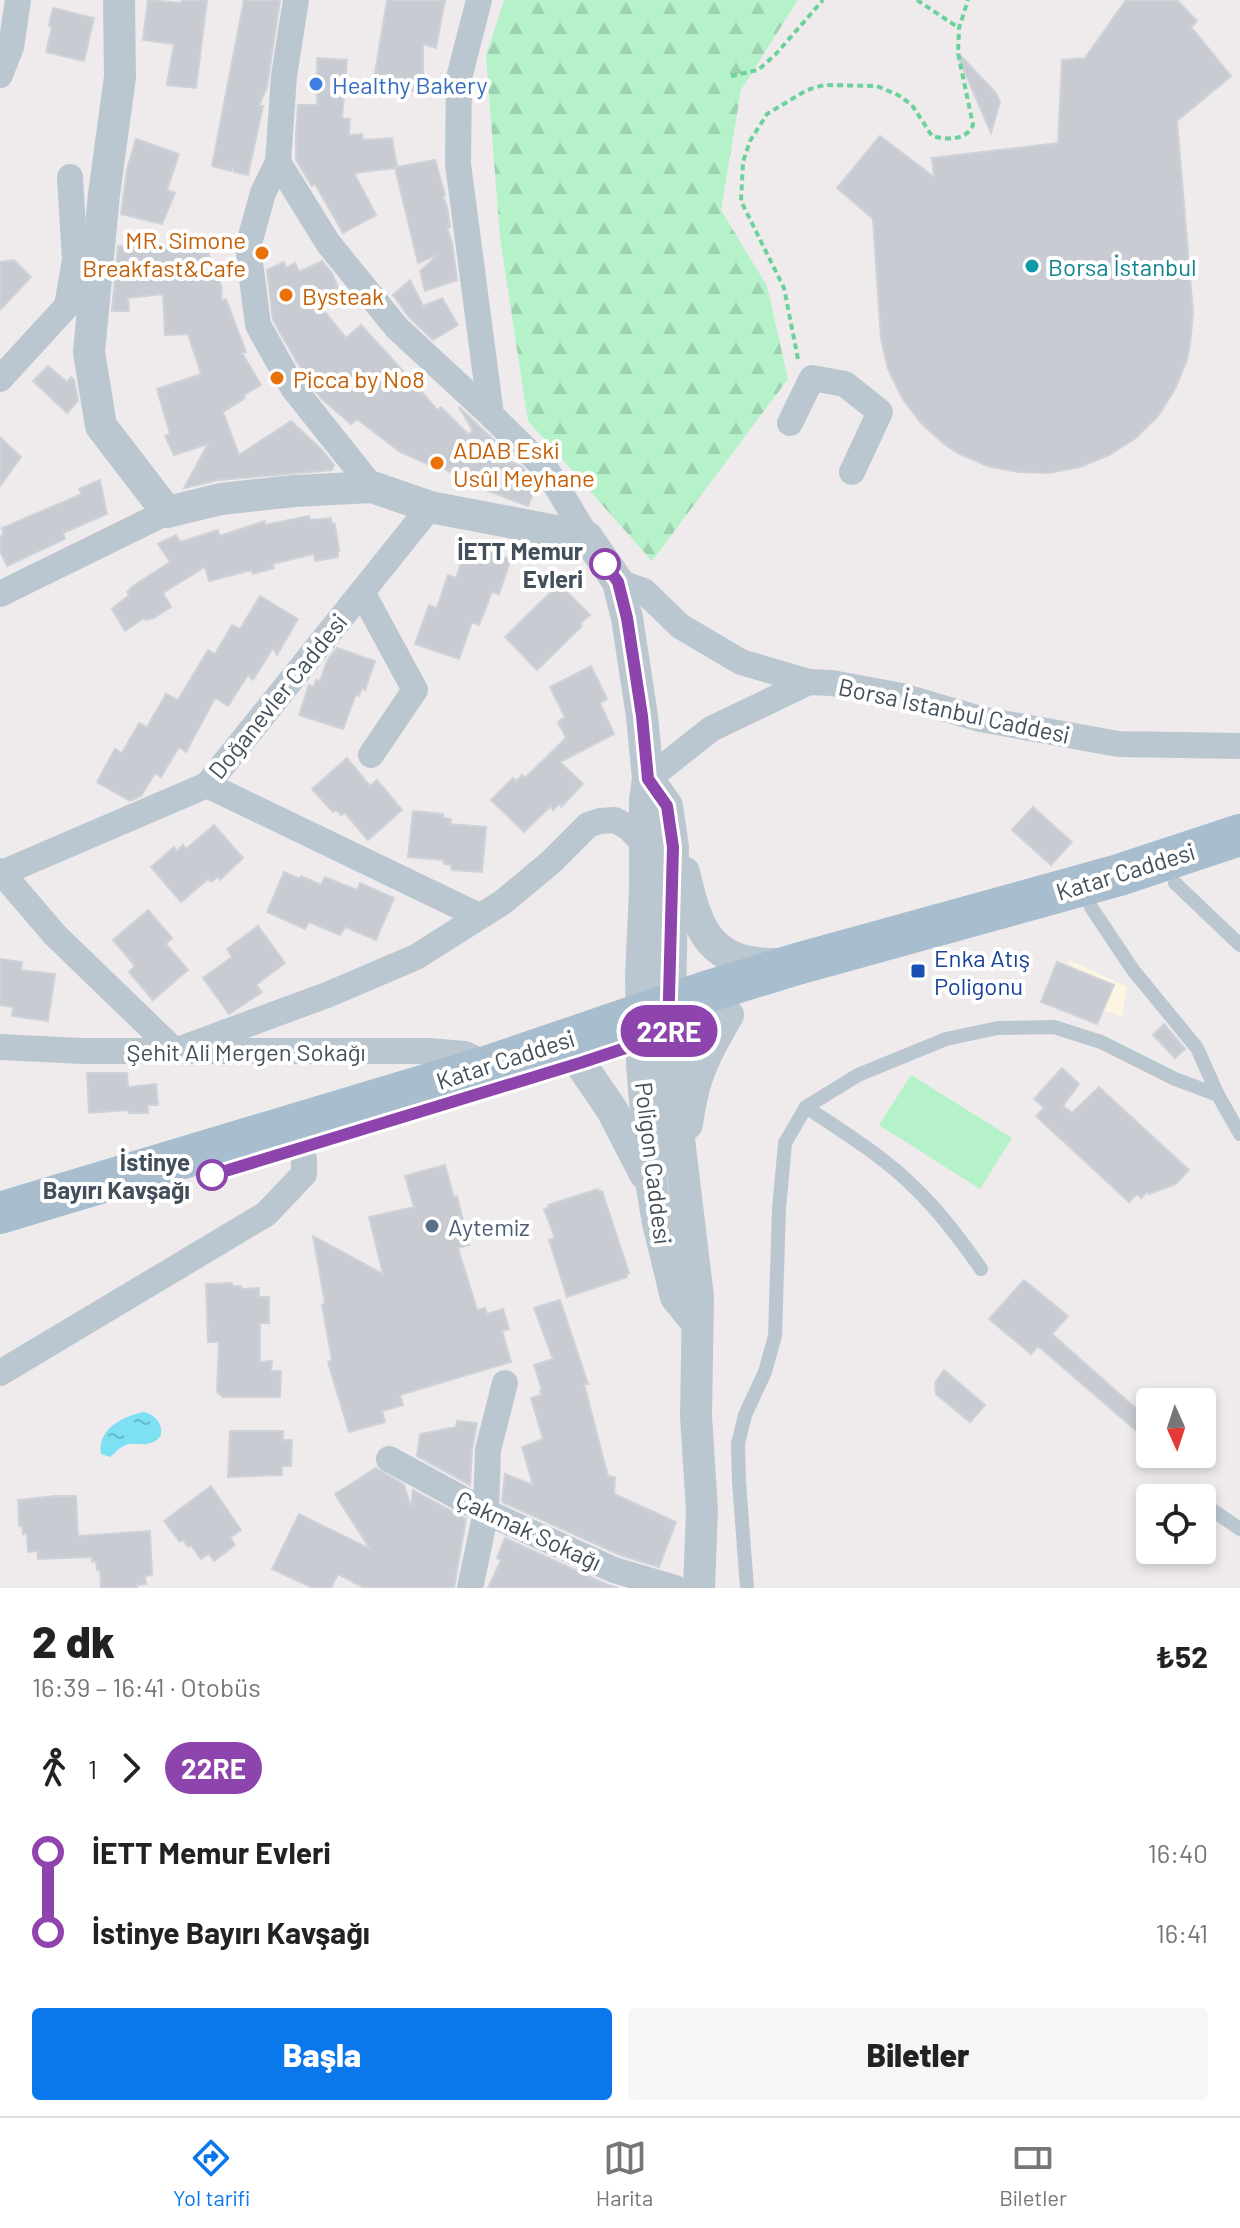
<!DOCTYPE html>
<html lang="tr">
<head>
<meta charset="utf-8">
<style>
  :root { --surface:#fff; --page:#f6f6f6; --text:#222; --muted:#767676; --line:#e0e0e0; --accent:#0a77ea }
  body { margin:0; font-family:Barlow,sans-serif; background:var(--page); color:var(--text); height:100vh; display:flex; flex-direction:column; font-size:30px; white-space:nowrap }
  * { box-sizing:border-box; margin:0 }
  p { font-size:26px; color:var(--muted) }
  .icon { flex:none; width:44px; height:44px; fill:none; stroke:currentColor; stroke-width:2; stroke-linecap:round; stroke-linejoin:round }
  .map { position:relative; height:1588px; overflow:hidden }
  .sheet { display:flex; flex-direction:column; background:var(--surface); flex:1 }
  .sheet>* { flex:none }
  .badge { padding:0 16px; border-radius:26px; font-size:28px; line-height:52px }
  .needle { width:52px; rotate:177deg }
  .controls { position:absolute; left:1136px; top:1388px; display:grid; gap:16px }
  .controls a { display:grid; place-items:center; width:80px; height:80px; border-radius:8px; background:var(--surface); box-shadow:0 4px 12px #0003; font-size:40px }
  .map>.badge { position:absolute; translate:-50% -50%; box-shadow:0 0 0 4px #fff }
  .legs { display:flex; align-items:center; gap:12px; height:88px; padding:0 32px; font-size:26px }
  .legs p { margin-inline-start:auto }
  .overview { display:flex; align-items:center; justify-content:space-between; height:136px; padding:0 32px }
  h1 { font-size:44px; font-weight:800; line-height:60px }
  .action { display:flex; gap:16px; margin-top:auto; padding:16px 32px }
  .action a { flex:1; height:92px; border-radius:8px; background:var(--accent); color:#fff; font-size:32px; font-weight:800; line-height:92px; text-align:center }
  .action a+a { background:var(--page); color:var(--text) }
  ul { padding:0 32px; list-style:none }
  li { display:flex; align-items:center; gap:28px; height:80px; font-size:30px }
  li i { display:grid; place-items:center; width:12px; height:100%; margin:0 10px; background:currentColor }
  li i::after { content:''; width:20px; height:20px; margin:-10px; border:6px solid; border-radius:50%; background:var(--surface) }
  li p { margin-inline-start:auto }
  li:first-child i { background:linear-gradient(#0000 50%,currentColor 0) }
  li:last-child i { background:linear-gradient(currentColor 50%,#0000 0) }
  .menu { display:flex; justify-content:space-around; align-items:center; height:112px; border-top:2px solid var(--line); background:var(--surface); font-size:22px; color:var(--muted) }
  .menu a { display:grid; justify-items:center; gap:4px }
  .menu .on { color:var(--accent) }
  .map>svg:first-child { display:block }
  .commercial { fill:#fdf4e1 }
  .forest { fill:url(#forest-firs) }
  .pitch { fill:#b5f2c9 }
  .water { fill:url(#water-ripples) }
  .building { fill:#c8cbd1; stroke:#cfd2d8; stroke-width:2 }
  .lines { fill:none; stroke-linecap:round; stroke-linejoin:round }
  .path { stroke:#6ad29a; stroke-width:4; stroke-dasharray:6 4; stroke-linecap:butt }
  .service { stroke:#bbc7d0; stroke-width:14 }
  .minor { stroke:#bbc7d0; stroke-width:26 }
  .tertiary { stroke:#bbc7d0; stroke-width:32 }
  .primary { stroke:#a8bdce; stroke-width:42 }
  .line-1-casing { stroke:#fff; stroke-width:18 }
  .line-1 { stroke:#8e44ad; stroke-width:12 }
  .shop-dot { fill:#3f7fe0; stroke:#fff; stroke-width:3 }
  .food-dot { fill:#e8710a; stroke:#fff; stroke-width:3 }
  .culture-dot { fill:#0f9aa8; stroke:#fff; stroke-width:3 }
  .stop-1-dot { fill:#fff; stroke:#8e44ad; stroke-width:4 }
  .transit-dot { fill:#1a4fb4; stroke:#fff; stroke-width:3 }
  .service-dot { fill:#5c6f8a; stroke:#fff; stroke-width:3 }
  .labels { text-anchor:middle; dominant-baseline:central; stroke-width:8; stroke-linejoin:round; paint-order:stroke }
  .shop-label { font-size:24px; fill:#366cbe; stroke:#fff; text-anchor:start }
  .food-label { font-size:24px; fill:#c56008; stroke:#fff; text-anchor:start }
  .culture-label { font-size:24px; fill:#0d838f; stroke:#fff; text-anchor:start }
  .stop-label { font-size:24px; font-weight:bold; fill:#43505b; stroke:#fff; text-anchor:end }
  .street-label { font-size:24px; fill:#43505b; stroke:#fff }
  .transit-label { font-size:24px; fill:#164399; stroke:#fff; text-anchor:start }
  .service-label { font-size:24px; fill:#4e5e75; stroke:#fff; text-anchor:start }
</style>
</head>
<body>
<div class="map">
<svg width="1240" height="1588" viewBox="0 0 1240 1588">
  <defs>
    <pattern id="forest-firs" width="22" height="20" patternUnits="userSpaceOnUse" patternTransform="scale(2)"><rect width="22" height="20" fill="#b5f2c9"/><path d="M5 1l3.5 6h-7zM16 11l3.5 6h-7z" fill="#9dd1af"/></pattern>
    <pattern id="water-ripples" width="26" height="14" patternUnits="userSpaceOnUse" patternTransform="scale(2)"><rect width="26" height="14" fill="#7ee0f3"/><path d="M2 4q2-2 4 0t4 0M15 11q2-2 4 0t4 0" fill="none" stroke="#69b8c8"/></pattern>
  </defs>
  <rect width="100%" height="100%" fill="#efebec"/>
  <path class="commercial" d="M 1069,960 L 1127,987 L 1122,1017 L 1065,996 Z"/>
  <path class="forest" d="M 504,0 L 798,0 L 741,90 L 721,210 L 767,286 L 788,379 L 652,561 L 528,421 L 500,238 L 486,56 Z"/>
  <path class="pitch" d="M 911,1075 L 1012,1138 L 980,1189 L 879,1125 Z"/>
  <path class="water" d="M 144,1412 C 160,1415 170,1437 151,1443 C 143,1446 134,1442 126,1445 C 120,1447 115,1453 110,1457 L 101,1454 C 97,1429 123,1416 144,1412 Z"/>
  <g class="building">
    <path d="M 148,0 L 182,3 L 182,0 L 207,0 L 196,88 L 167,85 L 174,44 L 143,40 Z"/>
    <path d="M 244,0 L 280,0 L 267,87 L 259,106 L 263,106 L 248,175 L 234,172 L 232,165 L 231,171 L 212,166 Z"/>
    <path d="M 387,0 L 445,0 L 436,48 L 423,44 L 423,91 L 372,91 Z"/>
    <path d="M 1126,0 L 1177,0 L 1197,21 L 1191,27 L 1231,76 L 1177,121 L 1193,313 L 1190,344 L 1187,360 L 1175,389 L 1158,416 L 1136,438 L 1109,455 L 1080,467 L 1049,473 L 1018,472 L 987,466 L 958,453 L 944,444 L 921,423 L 902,398 L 888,369 L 881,339 L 873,219 L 837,188 L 880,136 L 934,177 L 932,158 L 1058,143 L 1062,60 L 1085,58 Z"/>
    <path d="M 53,8 L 94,18 L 84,61 L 46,52 L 52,27 L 49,25 Z"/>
    <path d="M 957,54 L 959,54 L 996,93 L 1000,102 L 991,133 Z"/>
    <path d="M 317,58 L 347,60 L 342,118 L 350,119 L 349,135 L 362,134 L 363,140 L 392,138 L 397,167 L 435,160 L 445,195 L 443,197 L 447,207 L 450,227 L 447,228 L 452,242 L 457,280 L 425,291 L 420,271 L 439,254 L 418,263 L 395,168 L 354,173 L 376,215 L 343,233 L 315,184 L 312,186 L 296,160 L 296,135 L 298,105 L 317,105 Z"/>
    <path d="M 136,139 L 179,154 L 167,190 L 175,193 L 162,224 L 121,214 L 127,169 Z"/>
    <path d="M 205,245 L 222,288 L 221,301 L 226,299 L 246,352 L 242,353 L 261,385 L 244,395 L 245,398 L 223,412 L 239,455 L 291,421 L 321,449 L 334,465 L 332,470 L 219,480 L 184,488 L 208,444 L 174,455 L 165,436 L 170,434 L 157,389 L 201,374 L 188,334 L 165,335 L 163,294 L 128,298 L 129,311 L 112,311 L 118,246 Z"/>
    <path d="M 14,260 L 31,277 L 0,310 L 0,262 Z"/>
    <path d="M 322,261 L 332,273 L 342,297 L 320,306 L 346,338 L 361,325 L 403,371 L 399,375 L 423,393 L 437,410 L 441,407 L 468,434 L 473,431 L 459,407 L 480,427 L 498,444 L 493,455 L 521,466 L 537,485 L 528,506 L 480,488 L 481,486 L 442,468 L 441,470 L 400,452 L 357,419 L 351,424 L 323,400 L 316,392 L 319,389 L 298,364 L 273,320 L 267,270 L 284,262 L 286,268 L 295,263 L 299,272 Z"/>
    <path d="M 410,280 L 423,306 L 442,298 L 458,325 L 433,340 L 409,317 L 393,295 Z"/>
    <path d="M 48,366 L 67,382 L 71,377 L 74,380 L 78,401 L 67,413 L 33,381 Z"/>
    <path d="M 0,437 L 21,457 L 0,486 Z"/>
    <path d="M 100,480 L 107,514 L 63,533 L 65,539 L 7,566 L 0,551 L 0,536 L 3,535 L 2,528 L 82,494 L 79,489 Z"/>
    <path d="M 309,516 L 310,520 L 331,518 L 332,524 L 335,524 L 339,551 L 338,551 L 338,557 L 315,561 L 314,554 L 272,564 L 274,568 L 253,574 L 252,570 L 209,581 L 205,567 L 163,593 L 171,607 L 154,618 L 146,620 L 144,618 L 125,631 L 112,609 L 129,595 L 127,592 L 133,586 L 170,562 L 158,544 L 176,535 L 180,542 L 218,530 L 219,536 L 265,521 L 265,525 Z"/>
    <path d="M 467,545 L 511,559 L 499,594 L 492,592 L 479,625 L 472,622 L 459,659 L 415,644 L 429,605 L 437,608 L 448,575 L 456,578 Z"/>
    <path d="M 559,584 L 590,615 L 580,624 L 582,626 L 537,670 L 505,637 Z"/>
    <path d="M 260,596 L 298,619 L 277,655 L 273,648 L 253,680 L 248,675 L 228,706 L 215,698 L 186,752 L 179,747 L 161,777 L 155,773 L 141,796 L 130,801 L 97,782 L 115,749 L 122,753 L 139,723 L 147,727 L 166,694 L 178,700 L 208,650 L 215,654 L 232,625 L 240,629 Z"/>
    <path d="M 337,648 L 375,661 L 365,690 L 362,688 L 359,696 L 356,694 L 343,729 L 299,715 L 309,685 L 314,687 L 316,680 L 320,681 L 327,661 Z"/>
    <path d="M 591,666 L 607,699 L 600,703 L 614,734 L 560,762 L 583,784 L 561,807 L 560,803 L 553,810 L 551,806 L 524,832 L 491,800 L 513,778 L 516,781 L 522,775 L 525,778 L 566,738 L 558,722 L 565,717 L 550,687 Z"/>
    <path d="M 347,758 L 370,786 L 377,780 L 402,810 L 368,840 L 345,813 L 341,815 L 336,810 L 333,812 L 312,789 Z"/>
    <path d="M 1033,807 L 1072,842 L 1051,865 L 1012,830 Z"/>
    <path d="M 413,811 L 443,814 L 443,818 L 451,819 L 450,824 L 486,827 L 482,872 L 452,870 L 451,865 L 444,864 L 444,860 L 408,857 Z"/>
    <path d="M 214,825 L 243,858 L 220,880 L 218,877 L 211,882 L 208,879 L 181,902 L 151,867 L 174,847 L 177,851 L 183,845 L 186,849 Z"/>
    <path d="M 284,872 L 300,879 L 301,876 L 321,885 L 325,877 L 357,890 L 360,883 L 394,898 L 376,940 L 345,927 L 340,935 L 309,922 L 305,929 L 267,912 Z"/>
    <path d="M 148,910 L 172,938 L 166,944 L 188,970 L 153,1000 L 129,972 L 135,966 L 113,940 Z"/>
    <path d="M 258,926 L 285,963 L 256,985 L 262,992 L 229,1014 L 203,978 L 232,957 L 227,949 Z"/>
    <path d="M 0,959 L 22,962 L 21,970 L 55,974 L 48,1021 L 12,1016 L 13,1007 L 0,1005 Z"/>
    <path d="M 1057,962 L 1114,985 L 1097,1024 L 1041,1002 Z"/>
    <path d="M 1164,1024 L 1185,1049 L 1175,1058 L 1153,1035 Z"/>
    <path d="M 1062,1068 L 1079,1084 L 1063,1106 L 1072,1113 L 1099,1087 L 1189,1170 L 1176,1184 L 1149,1194 L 1147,1192 L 1141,1198 L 1137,1194 L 1129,1202 L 1036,1116 L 1044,1108 L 1034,1099 Z"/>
    <path d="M 87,1073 L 127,1073 L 128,1087 L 156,1084 L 158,1105 L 148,1105 L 148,1113 L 129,1113 L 128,1110 L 89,1113 Z"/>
    <path d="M 445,1165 L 454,1197 L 457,1196 L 469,1245 L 458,1248 L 477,1310 L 485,1308 L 487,1314 L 503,1309 L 509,1329 L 502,1331 L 511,1362 L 400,1395 L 403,1405 L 382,1411 L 385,1422 L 349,1432 L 328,1362 L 332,1360 L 322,1305 L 325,1303 L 313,1236 L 383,1274 L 369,1217 L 414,1207 L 405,1176 Z"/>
    <path d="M 598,1189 L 599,1192 L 602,1191 L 629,1273 L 626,1274 L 627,1277 L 567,1297 L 549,1240 L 555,1238 L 544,1209 L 549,1208 L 548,1205 Z"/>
    <path d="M 1024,1280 L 1068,1316 L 1052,1334 L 1150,1421 L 1150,1439 L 1148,1441 L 1038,1346 L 1031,1354 L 989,1319 Z"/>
    <path d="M 232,1283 L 232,1286 L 241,1286 L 241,1289 L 259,1288 L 259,1297 L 269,1297 L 269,1323 L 260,1323 L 260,1362 L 272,1361 L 271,1371 L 281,1371 L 280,1397 L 223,1397 L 217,1392 L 219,1342 L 208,1342 L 206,1284 Z"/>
    <path d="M 560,1300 L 588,1384 L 584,1384 L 608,1476 L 615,1477 L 614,1494 L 676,1522 L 659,1567 L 620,1555 L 502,1502 L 505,1474 L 533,1485 L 522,1447 L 543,1439 L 531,1398 L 541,1395 L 540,1390 L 542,1390 L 534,1365 L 553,1359 L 534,1308 Z"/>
    <path d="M 944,1370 L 985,1405 L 970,1422 L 936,1394 L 935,1383 Z"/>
    <path d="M 457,1421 L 477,1423 L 472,1449 L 470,1485 L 417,1456 L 420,1434 L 456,1427 Z"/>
    <path d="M 230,1431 L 283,1431 L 283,1440 L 292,1440 L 291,1466 L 282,1466 L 282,1475 L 228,1477 Z"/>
    <path d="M 376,1468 L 404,1485 L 411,1507 L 413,1490 L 466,1519 L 454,1588 L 364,1588 L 338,1574 L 331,1588 L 313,1588 L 272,1569 L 299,1514 L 370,1549 L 335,1494 Z"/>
    <path d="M 211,1486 L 241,1530 L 230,1538 L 235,1545 L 214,1561 L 209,1554 L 201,1559 L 191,1545 L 188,1547 L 183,1540 L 180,1542 L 164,1521 Z"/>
    <path d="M 55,1496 L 76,1496 L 78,1536 L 150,1531 L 152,1575 L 145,1576 L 146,1584 L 137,1585 L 137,1588 L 101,1588 L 100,1570 L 97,1570 L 96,1561 L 92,1562 L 92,1557 L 38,1559 L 37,1551 L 28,1552 L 27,1534 L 23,1534 L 22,1526 L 19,1526 L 18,1500 Z"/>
    <path d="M 505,1538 L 608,1585 L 618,1588 L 488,1588 L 501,1560 L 497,1558 Z"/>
  </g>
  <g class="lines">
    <g class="path">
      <path d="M 917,0 L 959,28"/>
      <path d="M 731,76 L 758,70 L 775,55 L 823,0"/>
      <path d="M 798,359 L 784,288 L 741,201 L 743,162 L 750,141 L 767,114 L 807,90 L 824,85 L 877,86 L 898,95 L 912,105 L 932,136 C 947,140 966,141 973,125 L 958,53 L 959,28 L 968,0"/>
    </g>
    <g class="service">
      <path d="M 1175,883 L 1240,945"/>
      <path d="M 1091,907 L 1133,970 L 1197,1048 L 1218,1095 L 1240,1134"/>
      <path d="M 806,1107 C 843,1132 883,1156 915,1188 C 940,1212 961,1240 981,1269"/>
      <path d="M 1208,1507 L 1240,1529"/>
      <path d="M 747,1588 L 739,1482 L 738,1444 L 745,1415 L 765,1372 L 775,1336 L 779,1209 L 785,1143 L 806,1107 L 858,1075 L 946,1039 L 998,1028 L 1054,1027 L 1101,1042 L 1175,1079 L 1218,1095"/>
    </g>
    <g class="minor">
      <path d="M 296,0 L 284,76 L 278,162 L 328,243 L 397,328 L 491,415"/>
      <path d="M 479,0 L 459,78 L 458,164 L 491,415 L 546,469 L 587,537"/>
      <path d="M 0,75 L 11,47 L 18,0"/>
      <path d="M 278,162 L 263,193 L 248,247 L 258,325 L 293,388 L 372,487"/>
      <path d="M 0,379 L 67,306 L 75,260 L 70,177"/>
      <path d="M 790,423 L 812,378 L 845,384 L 880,412 L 852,472"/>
      <path d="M 618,582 L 644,591 L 680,626 L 741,662 L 809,682"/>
      <path d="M 362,592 L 415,690 L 371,755"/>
      <path d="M 0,594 L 167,512"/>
      <path d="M 648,779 L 711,729 L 809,682 L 832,683 L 902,696 L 980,719 L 1118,744 L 1240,746"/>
      <path d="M 207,785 L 479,916"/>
      <path d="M 0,871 L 2,873 L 207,785 L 430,507"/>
      <path d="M 2,873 L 55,935 L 175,1051 L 327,995 L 416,957 L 503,902 L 551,862 L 588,825 L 600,821 L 615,820 L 629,828 L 645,845"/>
      <path d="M 0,1047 L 83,1051 L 428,1051 L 465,1054 L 489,1066"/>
      <path d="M 0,1373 L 266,1214 L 304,1174 L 304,1160 L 301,1148"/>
      <path d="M 389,1459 L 486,1512 L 614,1570 L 675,1588"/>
      <path d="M 470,1588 L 486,1512 L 488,1450 L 505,1383"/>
    </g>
    <g class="tertiary">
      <path d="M 119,0 L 120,77 L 104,194 L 89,352 L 101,426 L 167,512 L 221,499 L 295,491 L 372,487 L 430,507 L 587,537 L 618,582 L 627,618 L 642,716 L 648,779 L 645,800 L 645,890 L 641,977 L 642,1014"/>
      <path d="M 648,779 L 667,806 L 673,847 L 670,1004"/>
      <path d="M 684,872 C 698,934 711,966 782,964"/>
      <path d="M 668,1034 L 669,1056 L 698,1297 L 696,1416 L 702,1511 L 699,1588"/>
      <path d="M 642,1042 L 642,1065 L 652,1187 L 658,1223 L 676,1297 L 697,1323"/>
      <path d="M 580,1063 L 612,1110 L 645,1174"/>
      <path d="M 687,1124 C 693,1077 704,1056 728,1015"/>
    </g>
    <path class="primary" d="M 0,1213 L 489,1066 L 712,990 L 797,964 L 1119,875 L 1240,835"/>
  </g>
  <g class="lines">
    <g class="line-1-casing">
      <path id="line-1" d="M 212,1175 L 580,1063 L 668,1034 L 673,847 L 667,806 L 648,779 L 642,716 L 627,618 L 618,582 L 605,564"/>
    </g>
    <use href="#line-1" class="line-1"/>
  </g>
  <circle class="shop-dot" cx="316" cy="84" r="8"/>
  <g class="food-dot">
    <circle cx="262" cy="253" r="8"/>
    <circle cx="286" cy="295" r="8"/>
    <circle cx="277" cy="378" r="8"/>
    <circle cx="437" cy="463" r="8"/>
  </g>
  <circle class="culture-dot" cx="1032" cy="266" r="8"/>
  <g class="stop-1-dot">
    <circle cx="605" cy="564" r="14"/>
    <circle cx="212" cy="1175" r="14"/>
  </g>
  <rect class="transit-dot" x="910" y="963" width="16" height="16" rx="4"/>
  <circle class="service-dot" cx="432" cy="1226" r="8"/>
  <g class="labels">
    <g class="shop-label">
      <text x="332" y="84">Healthy Bakery</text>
    </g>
    <g class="food-label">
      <text x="246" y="239" text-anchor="end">MR. Simone<tspan x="246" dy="28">Breakfast&amp;Cafe</tspan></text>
      <text x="302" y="295">Bysteak</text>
      <text x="293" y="378">Picca by No8</text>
      <text x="453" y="449">ADAB Eski<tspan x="453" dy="28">Usûl Meyhane</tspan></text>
    </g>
    <g class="culture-label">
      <text x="1048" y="266">Borsa İstanbul</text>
    </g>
    <g class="stop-label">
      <text x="583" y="550">İETT Memur<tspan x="583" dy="28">Evleri</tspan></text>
      <text x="190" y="1161">İstinye<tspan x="190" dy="28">Bayırı Kavşağı</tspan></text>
    </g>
    <g class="street-label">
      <text transform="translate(277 696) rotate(-51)">Doğanevler Caddesi</text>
      <text transform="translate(954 710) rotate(12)">Borsa İstanbul Caddesi</text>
      <text transform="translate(1125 871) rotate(-17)">Katar Caddesi</text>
      <text x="246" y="1051">Şehit Ali Mergen Sokağı</text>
      <text transform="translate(505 1059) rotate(-18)">Katar Caddesi</text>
      <text transform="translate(654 1163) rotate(83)">Poligon Caddesi</text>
      <text transform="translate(529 1530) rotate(25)">Çakmak Sokağı</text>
    </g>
    <g class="transit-label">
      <text x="934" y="957">Enka Atış<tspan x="934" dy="28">Poligonu</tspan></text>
    </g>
    <g class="service-label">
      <text x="448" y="1226">Aytemiz</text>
    </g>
  </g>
</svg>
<div class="controls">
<a><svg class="needle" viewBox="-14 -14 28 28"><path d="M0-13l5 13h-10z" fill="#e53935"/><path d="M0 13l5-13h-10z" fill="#767676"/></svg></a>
<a><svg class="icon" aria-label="locate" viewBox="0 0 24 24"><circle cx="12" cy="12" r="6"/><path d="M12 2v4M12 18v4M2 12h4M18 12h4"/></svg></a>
</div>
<b class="badge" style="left:669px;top:1031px;background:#8e44ad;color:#fff">22RE</b>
</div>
<section class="sheet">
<div class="overview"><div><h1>2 dk</h1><p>16:39 – 16:41 · Otobüs</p></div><b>₺52</b></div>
<div class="legs"><svg class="icon" aria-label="walk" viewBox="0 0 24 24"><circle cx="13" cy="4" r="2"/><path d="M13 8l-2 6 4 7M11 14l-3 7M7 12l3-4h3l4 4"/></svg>1<svg class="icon" aria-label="forward" viewBox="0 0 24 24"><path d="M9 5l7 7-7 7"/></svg><b class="badge" style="background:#8e44ad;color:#fff">22RE</b></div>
<ul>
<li><i style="color:#8e44ad"></i><b>İETT Memur Evleri</b><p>16:40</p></li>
<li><i style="color:#8e44ad"></i><b>İstinye Bayırı Kavşağı</b><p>16:41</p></li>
</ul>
<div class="action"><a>Başla</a><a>Biletler</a></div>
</section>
<nav class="menu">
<a class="on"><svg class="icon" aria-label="directions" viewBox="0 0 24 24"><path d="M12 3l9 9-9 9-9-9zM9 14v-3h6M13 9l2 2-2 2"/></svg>Yol tarifi</a>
<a><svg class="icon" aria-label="map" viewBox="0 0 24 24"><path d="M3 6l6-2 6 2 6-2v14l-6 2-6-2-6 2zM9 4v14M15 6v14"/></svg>Harita</a>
<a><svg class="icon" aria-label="tickets" viewBox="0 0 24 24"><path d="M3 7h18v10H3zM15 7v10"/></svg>Biletler</a>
</nav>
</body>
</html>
